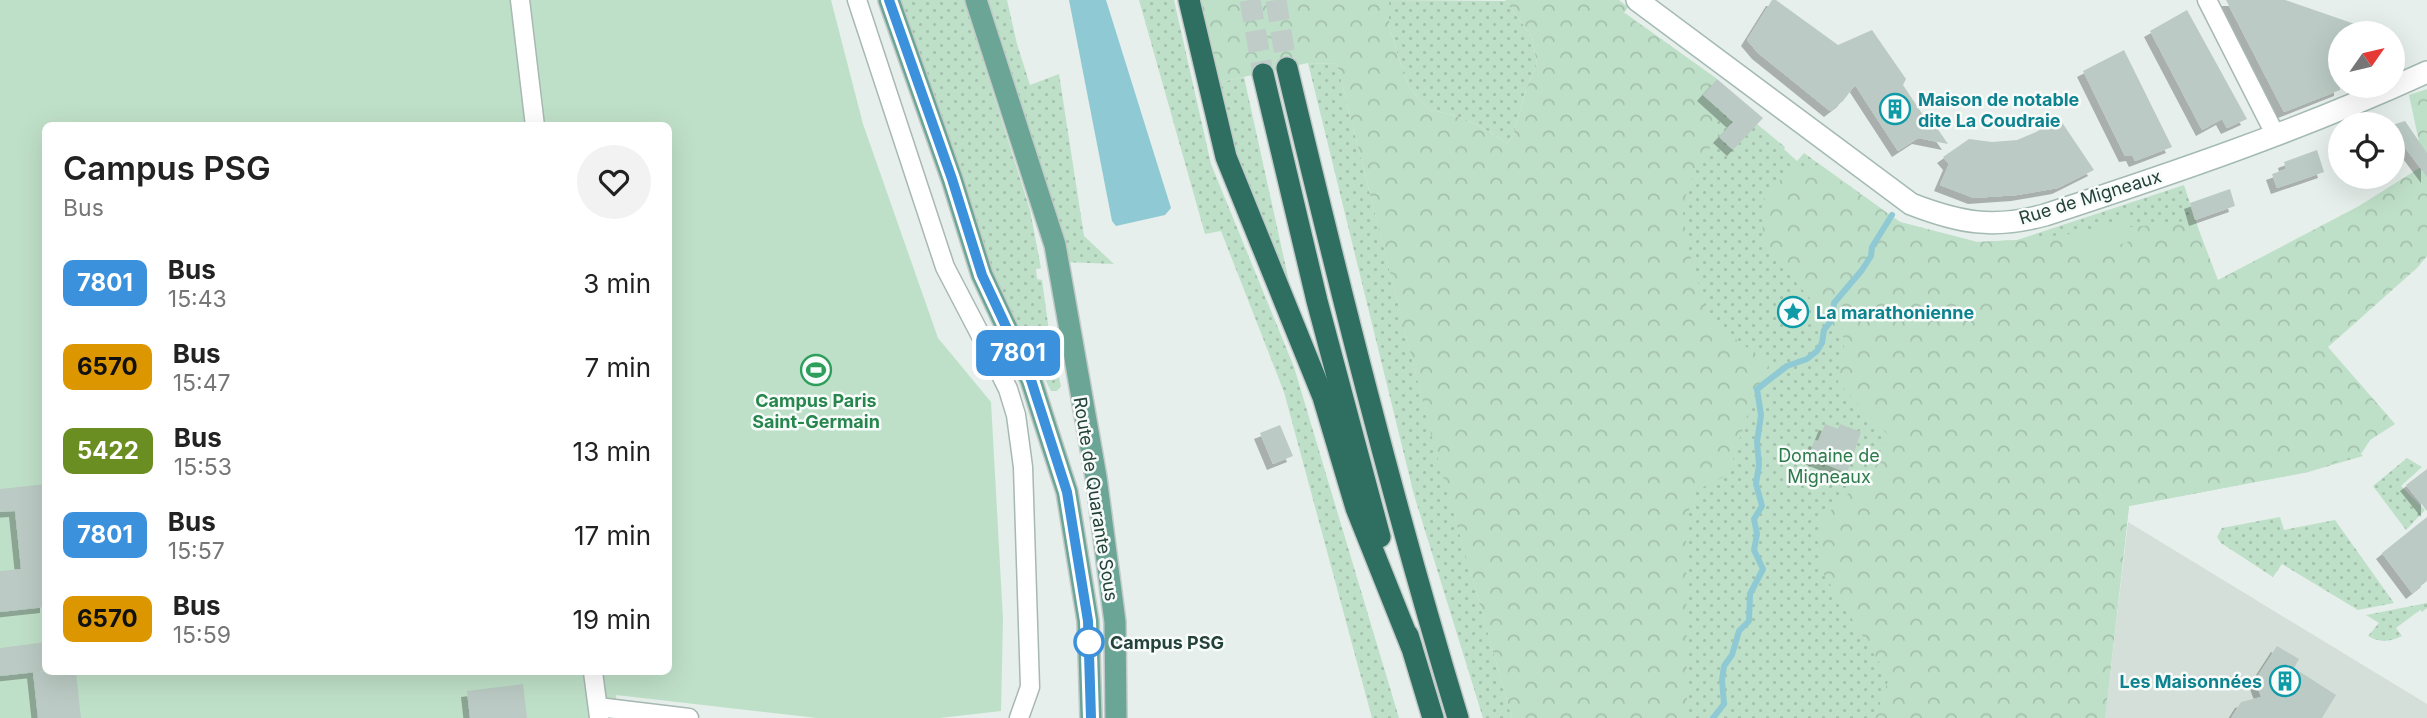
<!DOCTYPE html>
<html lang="fr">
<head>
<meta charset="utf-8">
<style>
  :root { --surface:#fff; --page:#f2f2f2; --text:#222; --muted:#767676 }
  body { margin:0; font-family:Inter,sans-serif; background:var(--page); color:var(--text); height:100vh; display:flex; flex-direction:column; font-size:26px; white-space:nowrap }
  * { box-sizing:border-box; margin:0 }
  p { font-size:23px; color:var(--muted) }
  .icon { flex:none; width:38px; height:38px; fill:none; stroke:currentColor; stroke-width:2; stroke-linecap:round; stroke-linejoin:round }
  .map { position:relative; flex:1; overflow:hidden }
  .details { position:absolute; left:42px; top:122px; width:630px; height:553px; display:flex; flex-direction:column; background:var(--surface); border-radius:10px; box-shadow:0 7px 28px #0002 }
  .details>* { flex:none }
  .badge { padding:0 14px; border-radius:10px; font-size:24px; line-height:46px }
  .needle { width:46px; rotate:56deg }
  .tools { position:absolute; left:2328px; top:21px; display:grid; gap:14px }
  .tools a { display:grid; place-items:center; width:77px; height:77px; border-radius:50%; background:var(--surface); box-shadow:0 7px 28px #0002; font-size:35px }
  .map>.badge { position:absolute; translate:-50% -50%; box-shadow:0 0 0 4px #fff }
  .round { display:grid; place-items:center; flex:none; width:74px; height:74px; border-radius:37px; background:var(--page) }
  .summary { display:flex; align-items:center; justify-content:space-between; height:119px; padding:0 21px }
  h1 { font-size:33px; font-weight:600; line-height:52px }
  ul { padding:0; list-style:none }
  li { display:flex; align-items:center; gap:21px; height:84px; padding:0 21px }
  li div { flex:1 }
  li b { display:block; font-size:26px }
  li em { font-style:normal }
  li .badge { min-width:77px; font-weight:700; text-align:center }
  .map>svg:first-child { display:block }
  .built { fill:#d4dfda }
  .grass { fill:url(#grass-dots) }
  .forest { fill:url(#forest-crowns) }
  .pitch { fill:#bfe0c8; fill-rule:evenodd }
  .water { fill:#8ec9d4 }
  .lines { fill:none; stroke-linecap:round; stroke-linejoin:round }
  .stream { stroke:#8ec9d4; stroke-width:6 }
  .building { fill:#bbcac4; filter:url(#shadow) }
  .highway-tunnel { stroke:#bfccc8; stroke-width:21; stroke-dasharray:21 10; stroke-linecap:butt }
  .street-casing { stroke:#a8b8b2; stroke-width:21 }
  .secondary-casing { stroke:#a4bbb3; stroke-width:24 }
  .primary-casing { stroke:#c2cac8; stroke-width:24 }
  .highway-casing { stroke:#c2cac8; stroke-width:24 }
  .street { stroke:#fff; stroke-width:18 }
  .secondary { stroke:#fff; stroke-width:21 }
  .primary { stroke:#6aa596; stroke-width:21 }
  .highway { stroke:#2f6f62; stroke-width:21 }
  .line-casing { stroke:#fff; stroke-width:16 }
  .line { stroke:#3c91dc; stroke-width:10 }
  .stop-dot { fill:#fff; stroke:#3c91dc; stroke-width:3.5 }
  .labels { text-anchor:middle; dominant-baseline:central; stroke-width:5; stroke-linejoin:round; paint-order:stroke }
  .culture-label { font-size:18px; font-weight:bold; fill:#0d838f; stroke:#f7fbf9; text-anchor:start }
  .street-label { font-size:18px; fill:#24423a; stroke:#f7fbf9 }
  .leisure-label { font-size:18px; font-weight:bold; fill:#27864d; stroke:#f7fbf9 }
  .park-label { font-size:18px; fill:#2d7a4b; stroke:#f7fbf9 }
  .stop-label { font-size:18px; font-weight:bold; fill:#24423a; stroke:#f7fbf9; text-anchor:start }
</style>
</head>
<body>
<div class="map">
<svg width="2427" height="718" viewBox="0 0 2427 718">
  <defs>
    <pattern id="grass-dots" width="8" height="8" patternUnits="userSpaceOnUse" patternTransform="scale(1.75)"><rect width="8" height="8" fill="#bfe0c8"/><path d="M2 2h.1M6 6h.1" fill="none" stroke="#a4c1ad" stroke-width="1.8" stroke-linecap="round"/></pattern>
    <pattern id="forest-crowns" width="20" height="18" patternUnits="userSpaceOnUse" patternTransform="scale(1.75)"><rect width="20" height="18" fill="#bfe0c8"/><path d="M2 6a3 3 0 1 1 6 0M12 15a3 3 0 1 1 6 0" fill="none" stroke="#a4c1ad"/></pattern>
    <filter id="shadow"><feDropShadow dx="-6" dy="6" stdDeviation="0" flood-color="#0004"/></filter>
  </defs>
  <rect width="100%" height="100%" fill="#e6efeb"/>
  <path class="built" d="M 2128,522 L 2427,704 L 2427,718 L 2105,718 Z"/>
  <g class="grass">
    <path d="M 899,0 L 964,0 L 1030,210 L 1041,268 L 1036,269 L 1037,279 L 1042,280 L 1049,331 L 1060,382 L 1061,386 L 1057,391 L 1051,391 L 989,267 Z"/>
    <path d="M 988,0 L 1007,0 L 1017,44 L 1030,85 L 1059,74 L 1084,236 L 1114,264 L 1064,262 L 1054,207 Z"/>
    <path d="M 1139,0 L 1174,0 L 1211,164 L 1294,367 L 1399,718 L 1372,718 L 1284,392 L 1221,231 L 1205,234 Z"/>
    <path d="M 1389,0 L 1506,1 L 1532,37 L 1537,64 L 1526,90 L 1513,136 L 1507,144 C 1484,126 1458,114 1429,110 L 1409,87 L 1399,59 L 1389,25 Z"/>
    <path d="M 1625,13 L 1717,79 L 1703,95 L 1743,112 L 1733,150 L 1757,124 L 1785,147 L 1784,149 L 1797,161 L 1804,153 L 1900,222 L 1977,242 L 2017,240 L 2184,185 L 2212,270 L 2218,280 L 2370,440 L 2361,454 L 2363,456 L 2308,472 L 2129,506 L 2105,718 L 1590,718 Z"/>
    <path d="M 1308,63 L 1337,64 L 1429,425 L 1512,718 L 1483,718 L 1414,495 Z"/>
    <path d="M 1244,77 L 1292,295 L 1233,146 L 1216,83 Z"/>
    <path d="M 2407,458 L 2422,467 L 2401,486 L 2425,510 L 2406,530 L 2373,486 Z"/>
    <path d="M 2280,517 L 2284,530 L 2335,520 L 2394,603 L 2358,610 L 2282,564 L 2273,577 L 2221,543 L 2217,537 L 2222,528 Z"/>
    <path d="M 2427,603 L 2427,608 L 2422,612 L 2420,610 L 2396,628 L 2402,636 C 2390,642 2380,643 2368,636 L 2379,623 L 2366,615 Z"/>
  </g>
  <g class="forest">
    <path d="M 1200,0 L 1389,0 L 1389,25 L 1399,59 L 1409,87 L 1429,110 C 1458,114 1484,126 1507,144 L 1513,136 L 1526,90 L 1537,64 L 1532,37 L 1505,0 L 1619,0 L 1628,7 L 1624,13 L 1717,79 L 1716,107 L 1719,137 L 1697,163 L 1682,207 L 1688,248 L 1709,319 L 1769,364 L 1752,401 L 1728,475 L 1695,491 L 1686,520 L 1687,718 L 1512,718 L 1431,434 L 1337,64 L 1308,63 L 1216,83 Z"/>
    <path d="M 2427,89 L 2427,256 L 2417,268 L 2328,347 L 2395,424 L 2370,440 L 2361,454 L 2308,472 L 2129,506 L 2105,718 L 1875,718 L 1889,678 L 1821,570 L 1821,518 C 1850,497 1870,467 1890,437 L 1838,383 L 1845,339 L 1763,244 L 1762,201 L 1788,171 L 1818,165 L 1900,222 L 1977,242 L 2017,240 L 2195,220 L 2218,280 L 2359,206 L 2424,165 L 2409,95 Z"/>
  </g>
  <g class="pitch">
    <path d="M 0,0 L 831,0 L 863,124 L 938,338 L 991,402 L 1003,619 L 1001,711 L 940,718 L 817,718 L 616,695 L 617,718 L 0,718 ZM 46,126 L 668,126 L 668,672 L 46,672 Z"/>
    <path d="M 2126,218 L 2133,240 L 2080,259 L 2072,235 Z"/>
  </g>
  <path class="water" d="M 1069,0 L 1106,0 L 1171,208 L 1165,215 L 1116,226 L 1112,221 Z"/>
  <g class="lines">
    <path class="stream" d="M 1713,718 L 1724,704 L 1722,680 L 1724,666 L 1732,655 L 1739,631 L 1749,621 L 1750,594 L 1763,569 L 1754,550 L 1757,534 L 1754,519 L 1762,506 L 1756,484 L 1759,465 L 1757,442 L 1761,415 L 1757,389 L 1787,366 L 1807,359 L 1817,351 L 1822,343 L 1824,330 L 1832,320 L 1834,303 L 1862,270 L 1871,256 L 1872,247 L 1892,215"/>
  </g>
  <g class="building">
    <path d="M 1772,0 L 1776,0 L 1838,45 L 1872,30 L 1906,79 L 1903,85 L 1929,124 L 1935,125 L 1948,144 L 1918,138 L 1898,151 L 1855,85 L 1843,101 L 1830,111 L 1758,53 L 1747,40 Z"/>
    <path d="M 2226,0 L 2285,0 L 2375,31 L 2374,33 L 2340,33 L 2340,90 L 2284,112 Z"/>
    <path d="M 2187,10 L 2247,119 L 2227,128 L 2222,119 L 2202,130 L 2150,31 Z"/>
    <path d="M 2124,50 L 2172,147 L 2135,161 L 2132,155 L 2125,156 L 2083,71 Z"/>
    <path d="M 1717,79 L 1763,118 L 1733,150 L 1719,137 L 1733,122 L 1703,95 Z"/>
    <path d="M 2059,118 L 2094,170 L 2058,188 L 2017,195 L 1974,198 L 1940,185 L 1949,164 L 1943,157 L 1969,139 L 1992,142 L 2017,140 L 2036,132 Z"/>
    <path d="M 2405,121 L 2427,153 L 2427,177 L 2392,130 L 2392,125 Z"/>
    <path d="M 2317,150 L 2324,172 L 2277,188 L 2272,174 L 2286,169 L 2284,162 Z"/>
    <path d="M 2230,189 L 2235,206 L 2195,220 L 2190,203 Z"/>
    <path d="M 1825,424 L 1838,429 L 1840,424 L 1861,432 L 1847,473 L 1808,457 L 1815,440 L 1818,441 Z"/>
    <path d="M 1280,425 L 1293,456 L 1273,464 L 1260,433 Z"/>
    <path d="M 2427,469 L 2427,511 L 2406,485 Z"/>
    <path d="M 46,484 L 46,607 L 0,612 L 0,571 L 21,569 L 15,511 L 0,512 L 0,489 Z"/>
    <path d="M 2427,517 L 2427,581 L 2412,593 L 2382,553 Z"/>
    <path d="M 46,642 L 46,671 L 0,676 L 0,648 Z"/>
    <path d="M 2277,646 L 2299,659 L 2294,668 L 2336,695 L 2322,718 L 2231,718 L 2241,702 L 2261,697 L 2255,680 Z"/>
    <path d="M 33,672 L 76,672 L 81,718 L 38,718 Z"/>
    <path d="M 523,684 L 527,718 L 470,718 L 467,691 Z"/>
  </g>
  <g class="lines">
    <g class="highway-tunnel">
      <path d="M 1250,0 L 1263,74"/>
      <path d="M 1276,0 L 1287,68"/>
    </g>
    <g class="street-casing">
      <g id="street">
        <path d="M 520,0 L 535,126"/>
        <path d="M 857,0 L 945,267 L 994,361 L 1008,389 L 1016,415 L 1023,467 L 1030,687 L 1019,718"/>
        <path d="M 2207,0 L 2276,136"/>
        <path d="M 593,672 L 599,717"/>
        <path d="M 598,707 L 689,718"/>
      </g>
    </g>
    <g class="secondary-casing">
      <path id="secondary" d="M 1637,0 L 1911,204 C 1960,223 1993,229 2045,215 C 2174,173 2303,129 2427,72"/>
    </g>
    <g class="primary-casing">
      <g id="primary">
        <path d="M 889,0 L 952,179 L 982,275 L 1031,380 L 1067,492 L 1088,621 L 1091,718"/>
        <path d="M 976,0 L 1055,245 L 1096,477 L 1115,622 L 1116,718"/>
      </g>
    </g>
    <g class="highway-casing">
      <g id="highway">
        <path d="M 1189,0 L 1226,157 L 1323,397 L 1356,508 L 1411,646"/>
        <path d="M 1287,68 C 1339,286 1393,503 1458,718"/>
        <path d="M 1263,74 L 1317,301 L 1380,537"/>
        <path d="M 1408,635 L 1433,718"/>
      </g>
    </g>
    <use href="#street" class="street"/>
    <use href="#secondary" class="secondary"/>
    <use href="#primary" class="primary"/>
    <use href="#highway" class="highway"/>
  </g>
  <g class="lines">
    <g class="line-casing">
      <path id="line" d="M 889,0 L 952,179 L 982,275 L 1031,380 L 1067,492 L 1088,621 L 1091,718"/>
    </g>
    <use href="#line" class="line"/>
  </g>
  <defs>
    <g id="building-ring" transform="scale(1.575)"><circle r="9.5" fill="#f7fbf9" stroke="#0f9aa8" stroke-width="1.5"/><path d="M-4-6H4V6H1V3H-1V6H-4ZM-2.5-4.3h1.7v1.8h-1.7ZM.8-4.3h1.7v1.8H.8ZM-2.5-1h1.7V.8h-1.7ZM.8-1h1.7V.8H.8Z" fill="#0f9aa8"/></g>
    <g id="sight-ring" transform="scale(1.575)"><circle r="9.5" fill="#f7fbf9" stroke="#0f9aa8" stroke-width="1.5"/><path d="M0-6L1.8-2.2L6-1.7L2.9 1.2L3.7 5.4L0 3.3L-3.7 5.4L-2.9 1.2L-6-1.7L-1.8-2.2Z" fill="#0f9aa8"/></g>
    <g id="stadium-ring" transform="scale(1.575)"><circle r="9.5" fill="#f7fbf9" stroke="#2e9e5b" stroke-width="1.5"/><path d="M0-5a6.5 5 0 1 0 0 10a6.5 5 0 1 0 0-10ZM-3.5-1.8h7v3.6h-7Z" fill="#2e9e5b"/></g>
  </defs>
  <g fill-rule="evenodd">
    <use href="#building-ring" x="1895" y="109"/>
    <use href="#sight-ring" x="1793" y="312"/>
    <use href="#stadium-ring" x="816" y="370"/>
    <use href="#building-ring" x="2285" y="681"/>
  </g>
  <circle class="stop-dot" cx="1089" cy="642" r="14"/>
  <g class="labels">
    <g class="culture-label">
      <text x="1918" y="99">Maison de notable<tspan x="1918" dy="21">dite La Coudraie</tspan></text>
      <text x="1816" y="312">La marathonienne</text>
      <text x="2262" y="681" text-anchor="end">Les Maisonnées</text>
    </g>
    <g class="street-label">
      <text transform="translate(2090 197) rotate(-17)">Rue de Migneaux</text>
      <text transform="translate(1096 499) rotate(81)">Route de Quarante Sous</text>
    </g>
    <g class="leisure-label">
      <text x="816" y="400">Campus Paris<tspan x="816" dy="21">Saint-Germain</tspan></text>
    </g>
    <g class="park-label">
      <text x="1829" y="455">Domaine de<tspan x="1829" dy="21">Migneaux</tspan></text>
    </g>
    <g class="stop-label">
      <text x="1110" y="642">Campus PSG</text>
    </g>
  </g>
</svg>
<div class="tools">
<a><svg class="needle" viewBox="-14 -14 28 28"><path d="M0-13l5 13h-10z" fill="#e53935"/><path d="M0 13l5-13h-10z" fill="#767676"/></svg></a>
<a><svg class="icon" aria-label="locate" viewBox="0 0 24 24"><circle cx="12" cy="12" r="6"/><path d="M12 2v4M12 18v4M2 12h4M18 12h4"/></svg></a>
</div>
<b class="badge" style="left:1018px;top:353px;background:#3c91dc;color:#fff">7801</b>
<section class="details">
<div class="summary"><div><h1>Campus PSG</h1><p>Bus</p></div><a class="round"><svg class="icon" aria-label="heart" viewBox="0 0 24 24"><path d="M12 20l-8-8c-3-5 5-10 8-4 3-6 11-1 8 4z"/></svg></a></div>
<ul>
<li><span class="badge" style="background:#3c91dc;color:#fff">7801</span><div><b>Bus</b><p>15:43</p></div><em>3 min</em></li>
<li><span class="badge" style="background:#dc9600;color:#111">6570</span><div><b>Bus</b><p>15:47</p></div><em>7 min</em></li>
<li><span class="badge" style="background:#6b8e23;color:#fff">5422</span><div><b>Bus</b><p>15:53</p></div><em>13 min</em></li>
<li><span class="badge" style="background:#3c91dc;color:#fff">7801</span><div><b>Bus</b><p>15:57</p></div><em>17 min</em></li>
<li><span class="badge" style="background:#dc9600;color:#111">6570</span><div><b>Bus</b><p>15:59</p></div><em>19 min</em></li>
</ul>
</section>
</div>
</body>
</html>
